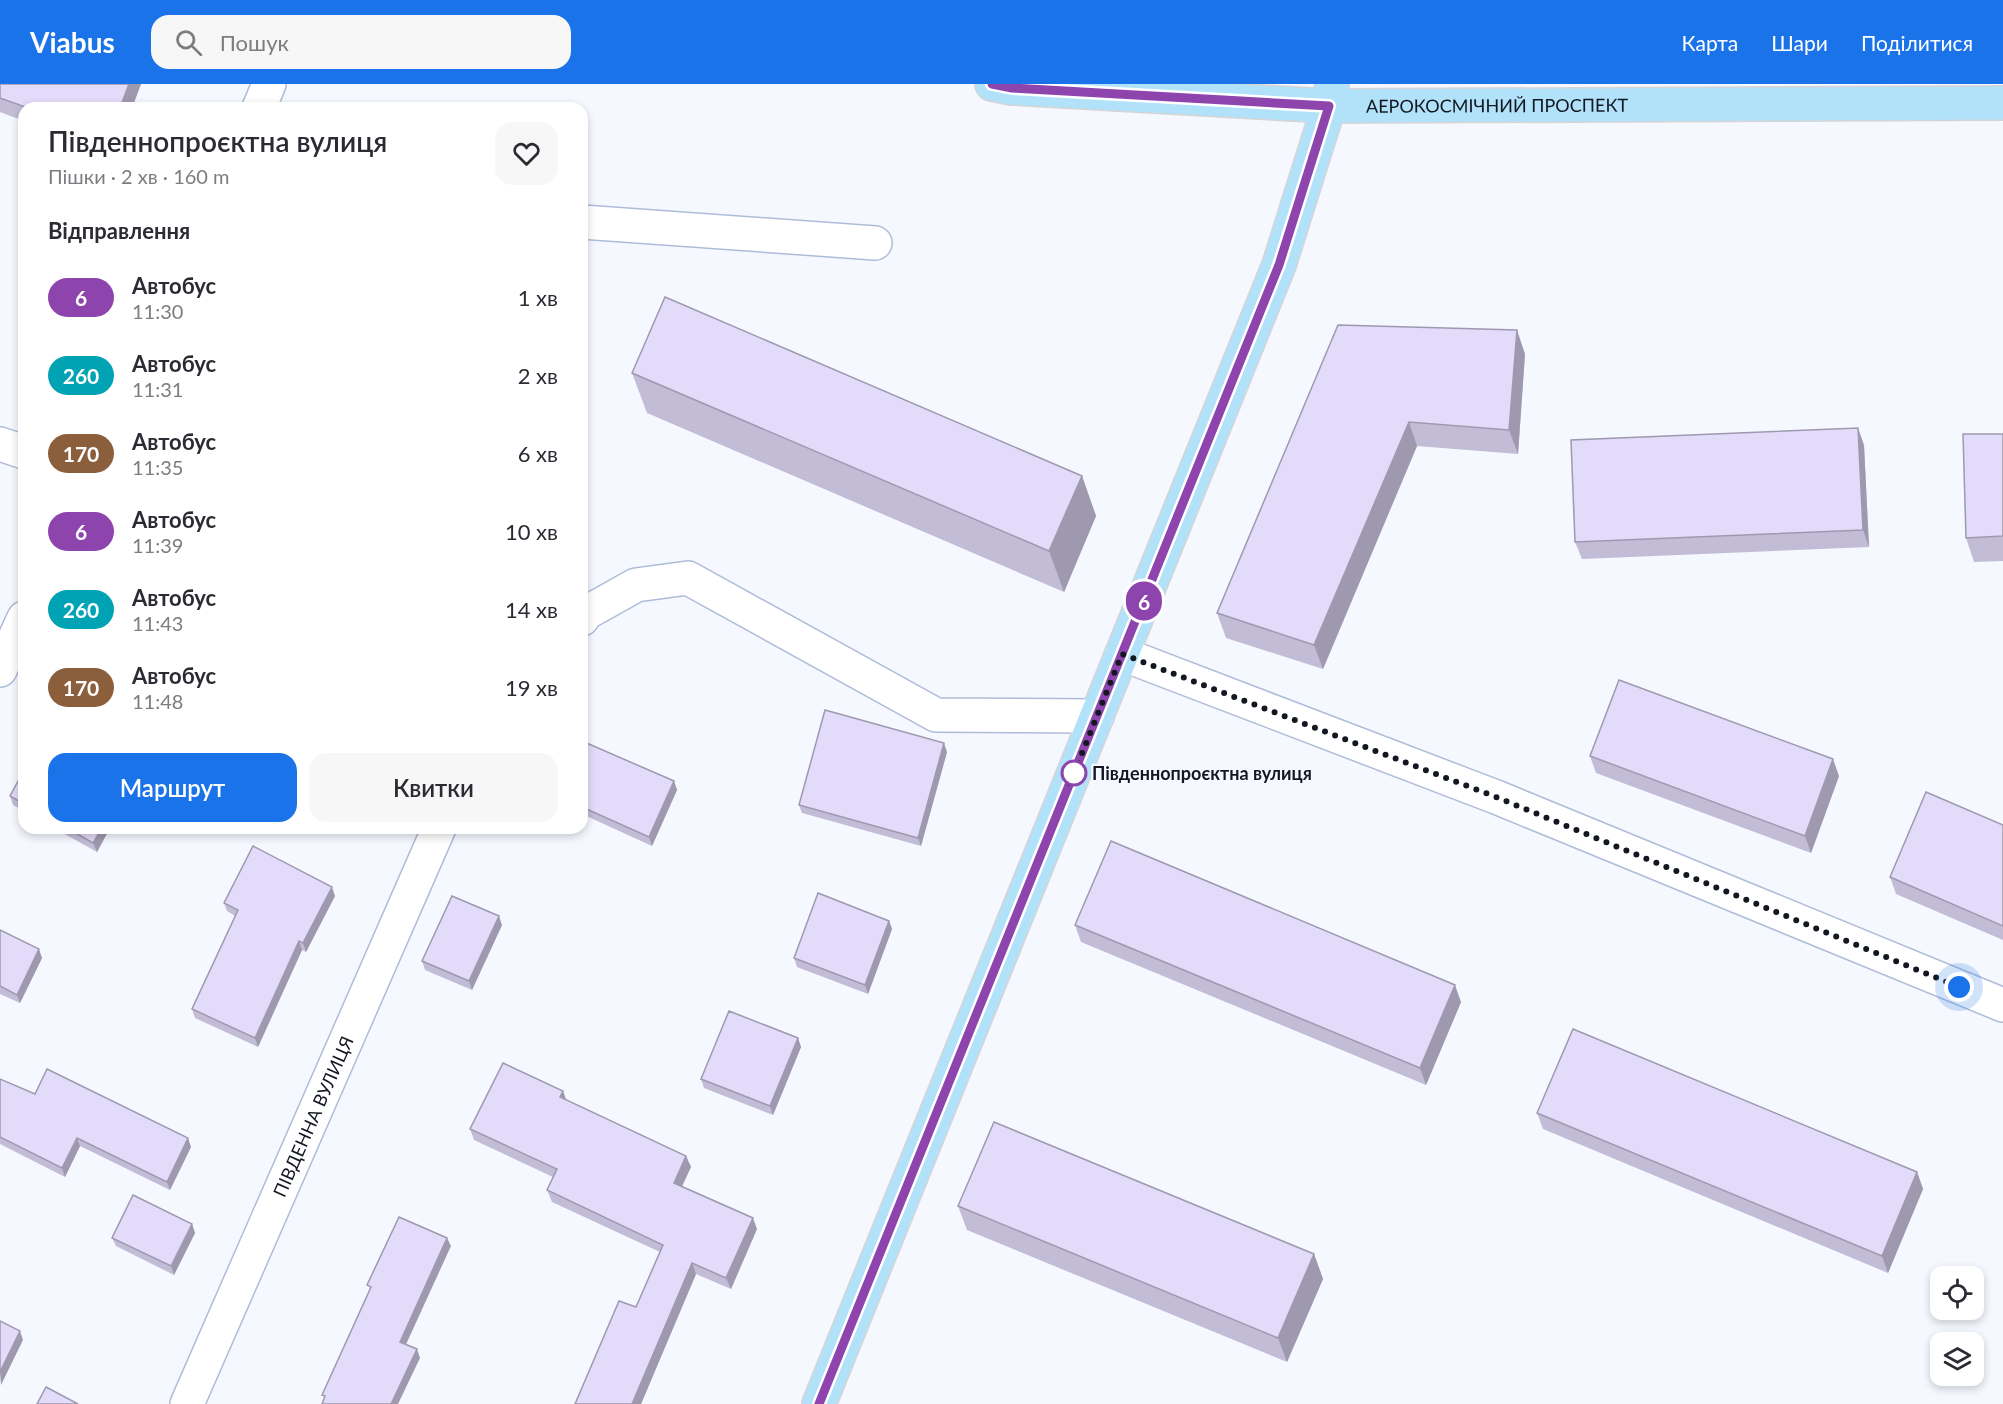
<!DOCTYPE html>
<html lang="uk">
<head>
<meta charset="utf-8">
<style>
  :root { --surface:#fff; --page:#f7f7f7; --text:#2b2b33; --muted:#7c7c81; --accent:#1a73e8 }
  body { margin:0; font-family:Lato,sans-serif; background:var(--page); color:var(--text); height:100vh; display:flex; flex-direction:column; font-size:22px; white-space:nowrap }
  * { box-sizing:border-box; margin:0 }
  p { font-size:20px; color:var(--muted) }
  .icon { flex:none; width:33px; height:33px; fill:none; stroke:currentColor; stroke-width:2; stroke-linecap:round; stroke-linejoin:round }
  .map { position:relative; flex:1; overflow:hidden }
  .drawer { position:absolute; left:18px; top:18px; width:570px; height:732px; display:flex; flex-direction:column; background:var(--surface); border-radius:18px; box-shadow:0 3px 9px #0003 }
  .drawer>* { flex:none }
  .badge { padding:0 12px; border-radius:20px; font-size:21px; line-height:39px }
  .buttons { position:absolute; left:1930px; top:1182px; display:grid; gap:12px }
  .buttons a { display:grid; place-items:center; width:54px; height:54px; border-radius:12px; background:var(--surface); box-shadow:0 3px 9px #0003; font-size:30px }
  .you { position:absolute; width:30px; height:30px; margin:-15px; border:4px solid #fff; border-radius:50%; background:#1a73e8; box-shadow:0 0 0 9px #1a73e833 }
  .map>.badge { position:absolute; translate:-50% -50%; box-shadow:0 0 0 3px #fff }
  h2 { padding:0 30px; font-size:22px; line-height:54px }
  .round { display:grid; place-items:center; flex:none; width:63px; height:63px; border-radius:18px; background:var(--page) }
  .headline { display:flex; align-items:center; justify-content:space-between; height:102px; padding:0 30px }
  h1 { font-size:28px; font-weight:600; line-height:45px }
  .primary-button { display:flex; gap:12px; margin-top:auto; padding:12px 30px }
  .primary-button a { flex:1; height:69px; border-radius:18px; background:var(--accent); color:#fff; font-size:24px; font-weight:600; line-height:69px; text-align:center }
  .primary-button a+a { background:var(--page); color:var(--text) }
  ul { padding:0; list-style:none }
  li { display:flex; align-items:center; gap:18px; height:78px; padding:0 30px }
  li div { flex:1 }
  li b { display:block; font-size:22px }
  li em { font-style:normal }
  li .badge { min-width:66px; font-weight:700; text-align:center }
  header { display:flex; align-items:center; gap:36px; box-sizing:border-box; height:84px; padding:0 30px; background:var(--accent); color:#fff }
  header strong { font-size:28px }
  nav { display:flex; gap:33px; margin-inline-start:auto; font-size:21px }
  .search { width:420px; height:54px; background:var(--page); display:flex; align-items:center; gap:15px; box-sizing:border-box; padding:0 21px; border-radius:18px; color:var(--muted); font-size:22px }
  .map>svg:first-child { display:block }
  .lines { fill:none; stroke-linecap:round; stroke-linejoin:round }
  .minor-casing { stroke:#afbcd9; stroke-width:36 }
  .major-casing { stroke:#d5d5d7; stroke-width:36 }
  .minor { stroke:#fff; stroke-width:33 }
  .major { stroke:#b2e2fa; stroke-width:33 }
  .wall { fill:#c3bcd7 }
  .shaded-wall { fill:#9f99af }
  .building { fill:#e3dbfa; stroke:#9f99af; stroke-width:1.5 }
  .line-casing { stroke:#fff; stroke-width:14 }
  .line { stroke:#8e44ad; stroke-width:9 }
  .walk { stroke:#131721; stroke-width:6; stroke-dasharray:0 10.8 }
  .stop-dot { fill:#fff; stroke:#8e44ad; stroke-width:3 }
  .labels { text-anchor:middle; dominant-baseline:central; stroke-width:4.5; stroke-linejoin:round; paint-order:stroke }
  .street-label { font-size:18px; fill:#131721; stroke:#f5f8fe }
  .stop-label { font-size:18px; font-weight:bold; fill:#131721; stroke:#f5f8fe; text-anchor:start }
</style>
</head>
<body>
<header>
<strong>Viabus</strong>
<div class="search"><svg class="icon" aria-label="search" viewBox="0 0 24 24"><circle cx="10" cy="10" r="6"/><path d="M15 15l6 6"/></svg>Пошук</div>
<nav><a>Карта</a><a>Шари</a><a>Поділитися</a></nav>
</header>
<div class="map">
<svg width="2003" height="1320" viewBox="0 0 2003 1320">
  <rect width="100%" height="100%" fill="#f5f8fe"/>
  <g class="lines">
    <g class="minor-casing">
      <g id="minor">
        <path d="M 259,24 L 269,0"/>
        <path d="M 582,138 L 875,159"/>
        <path d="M 0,360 L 24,368"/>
        <path d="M 582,535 L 586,529 L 636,501 L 688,494 L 936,631 L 1097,632"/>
        <path d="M 1122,570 L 1496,713 L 2003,921"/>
        <path d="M 0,586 L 24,534"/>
        <path id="s1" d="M 187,1320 L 439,744"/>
      </g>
    </g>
    <g class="major-casing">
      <g id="major">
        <path id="s2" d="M 992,0 L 1012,4 L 1329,22 L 2003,19"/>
        <path d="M 819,1320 L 1279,181 L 1329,22 L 1332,0"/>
      </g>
    </g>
    <use href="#minor" class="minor"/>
    <use href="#major" class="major"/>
  </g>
  <g class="wall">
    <path d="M 0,0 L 141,0 L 132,24 L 24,24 L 24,37 L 0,28 Z"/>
    <path d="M 1338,241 L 1525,270 L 1518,370 L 1417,362 L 1323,585 L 1226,554 L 1217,529 Z"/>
    <path d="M 632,289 L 1082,392 L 1096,432 L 1064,508 L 647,329 Z"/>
    <path d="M 2003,350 L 2003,477 L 1974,478 L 1966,454 Z"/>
    <path d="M 1864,361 L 1869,463 L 1582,475 L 1575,458 Z"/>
    <path d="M 582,657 L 674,697 L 677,706 L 652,762 L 582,730 Z"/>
    <path d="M 947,668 L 921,762 L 802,729 L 799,721 Z"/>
    <path d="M 1590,672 L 1839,692 L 1811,769 L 1596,689 Z"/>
    <path d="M 24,686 L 24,727 L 13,721 L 10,712 Z"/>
    <path d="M 2003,741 L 2003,856 L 1896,810 L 1890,793 Z"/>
    <path d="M 54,744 L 110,744 L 97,768 Z"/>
    <path d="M 335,812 L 306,868 L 302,866 L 258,963 L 195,934 L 192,925 L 235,832 L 227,827 L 224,819 Z"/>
    <path d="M 889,837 L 892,845 L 868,910 L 797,883 L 794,874 Z"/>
    <path d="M 502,841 L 472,906 L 425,886 L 422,877 Z"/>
    <path d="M 1075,841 L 1461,918 L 1426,1001 L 1081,858 Z"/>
    <path d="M 0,846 L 42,874 L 20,919 L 0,910 Z"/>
    <path d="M 798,954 L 801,963 L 773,1031 L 704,1004 L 701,995 Z"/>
    <path d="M 0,995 L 35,1010 L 191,1063 L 170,1106 L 80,1062 L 65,1093 L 0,1060 Z"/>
    <path d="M 563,1007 L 566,1016 L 686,1072 L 691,1083 L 682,1103 L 757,1145 L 731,1205 L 696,1190 L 641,1320 L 575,1320 L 636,1223 L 660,1168 L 552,1118 L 547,1106 L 553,1093 L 474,1056 L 470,1045 Z"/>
    <path d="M 1537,1029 L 1917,1088 L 1923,1105 L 1888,1189 L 1543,1045 Z"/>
    <path d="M 958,1122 L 1314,1170 L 1323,1195 L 1287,1278 L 967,1146 Z"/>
    <path d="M 192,1140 L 195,1149 L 174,1191 L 116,1162 L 112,1154 Z"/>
  </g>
  <g class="shaded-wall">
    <path d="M 129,0 L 141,0 L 132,24 L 120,24 Z"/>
    <path d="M 1517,246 L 1525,270 L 1518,370 L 1509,346 Z"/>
    <path d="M 1409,338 L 1417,362 L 1323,585 L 1314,561 Z"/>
    <path d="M 1858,344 L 1864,361 L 1869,463 L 1863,446 Z"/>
    <path d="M 1082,392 L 1096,432 L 1064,508 L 1049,467 Z"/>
    <path d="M 944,659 L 947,668 L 921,762 L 918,754 Z"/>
    <path d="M 1833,675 L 1839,692 L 1811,769 L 1805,752 Z"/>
    <path d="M 674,697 L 677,706 L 652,762 L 649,753 Z"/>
    <path d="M 102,744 L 110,744 L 97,768 L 93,759 Z"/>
    <path d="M 332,803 L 335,812 L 306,868 L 303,859 Z"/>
    <path d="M 499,832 L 502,841 L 472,906 L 469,897 Z"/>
    <path d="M 889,837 L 892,845 L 868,910 L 865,901 Z"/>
    <path d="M 299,857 L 302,866 L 258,963 L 255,954 Z"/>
    <path d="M 39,865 L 42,874 L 20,919 L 17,911 Z"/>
    <path d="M 1455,901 L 1461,918 L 1426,1001 L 1420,984 Z"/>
    <path d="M 798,954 L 801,963 L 773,1031 L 770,1022 Z"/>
    <path d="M 563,1007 L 567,1018 L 560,1013 Z"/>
    <path d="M 77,1054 L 80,1062 L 65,1093 L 62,1084 Z"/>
    <path d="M 188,1054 L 191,1063 L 170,1106 L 167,1098 Z"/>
    <path d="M 686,1072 L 691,1083 L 678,1110 L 674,1099 Z"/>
    <path d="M 1917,1088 L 1923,1105 L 1888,1189 L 1882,1172 Z"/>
    <path d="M 753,1134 L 757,1145 L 731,1205 L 726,1194 Z"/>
    <path d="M 192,1140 L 195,1149 L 174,1191 L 171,1182 Z"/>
    <path d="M 447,1154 L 451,1162 L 403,1267 L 400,1258 Z"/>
    <path d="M 1314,1170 L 1323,1195 L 1287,1278 L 1278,1254 Z"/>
    <path d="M 692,1179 L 696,1190 L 641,1320 L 632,1320 Z"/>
    <path d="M 20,1247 L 23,1256 L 1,1301 L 0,1288 Z"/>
    <path d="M 417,1265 L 420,1274 L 398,1320 L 391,1320 Z"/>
  </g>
  <g class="building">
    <path d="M 0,0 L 129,0 L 120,24 L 28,24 L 0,14 Z"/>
    <path d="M 665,213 L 1082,392 L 1049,467 L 632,289 Z"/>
    <path d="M 1338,241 L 1517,246 L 1509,346 L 1409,338 L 1314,561 L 1217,529 Z"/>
    <path d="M 1858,344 L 1863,446 L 1575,458 L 1571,356 Z"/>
    <path d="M 1963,350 L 2003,350 L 2003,452 L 1966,454 Z"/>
    <path d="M 1619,596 L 1833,675 L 1805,752 L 1590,672 Z"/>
    <path d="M 825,626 L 944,659 L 918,754 L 799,721 Z"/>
    <path d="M 582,657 L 674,697 L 649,753 L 582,723 Z"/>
    <path d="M 24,686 L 24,720 L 10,712 Z"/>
    <path d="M 1926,708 L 2003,741 L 2003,842 L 1890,793 Z"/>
    <path d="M 67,744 L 102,744 L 93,759 Z"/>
    <path d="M 1111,757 L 1455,901 L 1420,984 L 1075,841 Z"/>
    <path d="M 253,762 L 332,803 L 303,859 L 299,857 L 255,954 L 192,925 L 238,826 L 224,819 Z"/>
    <path d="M 818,809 L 889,837 L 865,901 L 794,874 Z"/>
    <path d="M 452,812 L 499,832 L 469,897 L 422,877 Z"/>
    <path d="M 0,846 L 39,865 L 17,911 L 0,902 Z"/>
    <path d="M 729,927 L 798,954 L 770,1022 L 701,995 Z"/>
    <path d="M 1573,945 L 1917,1088 L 1882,1172 L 1537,1029 Z"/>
    <path d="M 503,979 L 563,1007 L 560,1013 L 686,1072 L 674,1099 L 753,1134 L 726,1194 L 692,1179 L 632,1320 L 575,1320 L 619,1217 L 636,1223 L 663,1161 L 547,1106 L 557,1085 L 470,1045 Z"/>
    <path d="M 47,985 L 188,1054 L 167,1098 L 77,1054 L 62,1084 L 0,1053 L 0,995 L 35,1010 Z"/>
    <path d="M 994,1038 L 1314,1170 L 1278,1254 L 958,1122 Z"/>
    <path d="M 133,1111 L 192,1140 L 171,1182 L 112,1154 Z"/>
    <path d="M 399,1133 L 447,1154 L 400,1258 L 417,1265 L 391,1320 L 322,1320 L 325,1312 L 322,1311 L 371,1203 L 367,1201 Z"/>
    <path d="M 0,1237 L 20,1247 L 0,1288 Z"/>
    <path d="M 46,1303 L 78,1320 L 37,1320 Z"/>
  </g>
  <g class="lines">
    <g class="line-casing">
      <path id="line" d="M 819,1320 L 1279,181 L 1329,22 L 1012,4 L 992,0"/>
    </g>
    <use href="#line" class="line"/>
    <path class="walk" d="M 1074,689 L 1070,699 L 1122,570 L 1496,713 L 1959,903"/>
  </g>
  <circle class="stop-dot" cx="1074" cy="689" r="12"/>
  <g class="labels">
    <g class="street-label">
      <text stroke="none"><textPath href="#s2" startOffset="506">АЕРОКОСМІЧНИЙ ПРОСПЕКТ</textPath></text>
      <text stroke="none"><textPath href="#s1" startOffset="314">ПІВДЕННА ВУЛИЦЯ</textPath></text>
    </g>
    <g class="stop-label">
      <text x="1092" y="689">Південнопроєктна вулиця</text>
    </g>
  </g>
</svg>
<div class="buttons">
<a><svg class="icon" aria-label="locate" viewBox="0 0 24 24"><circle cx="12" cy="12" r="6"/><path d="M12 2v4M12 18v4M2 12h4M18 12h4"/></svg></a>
<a><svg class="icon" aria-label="layers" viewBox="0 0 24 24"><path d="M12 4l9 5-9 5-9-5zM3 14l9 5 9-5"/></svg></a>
</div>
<div class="you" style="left:1959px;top:903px"></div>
<b class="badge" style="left:1144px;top:517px;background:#8e44ad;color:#fff">6</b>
<section class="drawer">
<div class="headline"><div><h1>Південнопроєктна вулиця</h1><p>Пішки · 2 хв · 160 m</p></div><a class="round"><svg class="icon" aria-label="heart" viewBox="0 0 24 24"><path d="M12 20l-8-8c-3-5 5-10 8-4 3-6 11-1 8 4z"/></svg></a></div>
<h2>Відправлення</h2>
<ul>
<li><span class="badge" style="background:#8e44ad;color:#fff">6</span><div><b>Автобус</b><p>11:30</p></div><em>1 хв</em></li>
<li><span class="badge" style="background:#00a3b4;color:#fff">260</span><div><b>Автобус</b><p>11:31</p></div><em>2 хв</em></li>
<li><span class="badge" style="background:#8b5e3c;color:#fff">170</span><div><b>Автобус</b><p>11:35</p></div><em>6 хв</em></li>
<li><span class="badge" style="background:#8e44ad;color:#fff">6</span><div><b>Автобус</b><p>11:39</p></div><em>10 хв</em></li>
<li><span class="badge" style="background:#00a3b4;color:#fff">260</span><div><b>Автобус</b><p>11:43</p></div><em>14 хв</em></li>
<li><span class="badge" style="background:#8b5e3c;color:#fff">170</span><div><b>Автобус</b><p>11:48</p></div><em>19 хв</em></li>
</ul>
<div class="primary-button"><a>Маршрут</a><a>Квитки</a></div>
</section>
</div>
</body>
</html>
